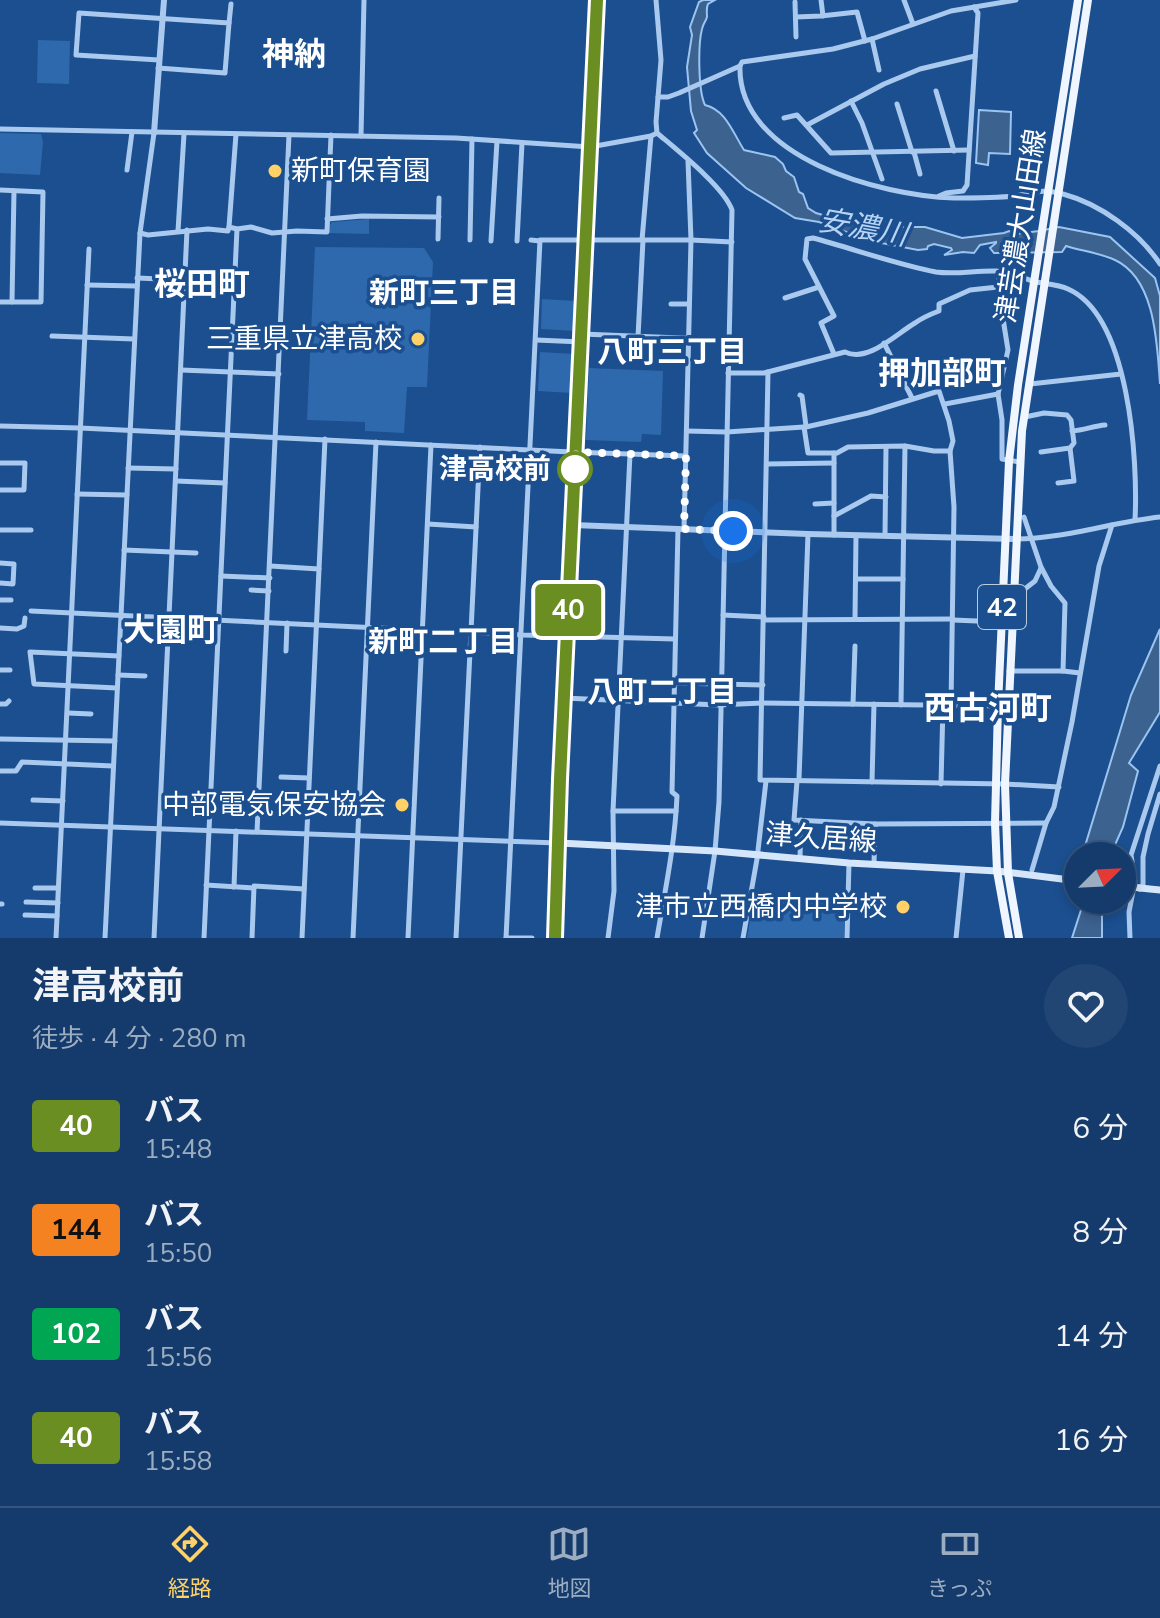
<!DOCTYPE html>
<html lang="ja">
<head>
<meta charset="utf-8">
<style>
  :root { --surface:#143b6b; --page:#214673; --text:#f1f3f6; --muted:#9dadc1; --line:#33557e; --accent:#ffd166 }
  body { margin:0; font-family:"Nunito Sans","Noto Sans JP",sans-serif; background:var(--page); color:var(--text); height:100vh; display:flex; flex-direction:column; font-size:30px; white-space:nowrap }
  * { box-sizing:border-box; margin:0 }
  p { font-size:26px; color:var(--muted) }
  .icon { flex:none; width:44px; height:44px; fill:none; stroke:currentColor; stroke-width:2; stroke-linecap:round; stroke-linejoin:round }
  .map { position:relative; height:938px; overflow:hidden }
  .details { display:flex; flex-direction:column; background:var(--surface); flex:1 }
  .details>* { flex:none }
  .badge { padding:0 16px; border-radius:6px; font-size:28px; line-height:52px }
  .needle { width:52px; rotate:66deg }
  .buttons { position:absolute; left:1064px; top:842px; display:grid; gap:16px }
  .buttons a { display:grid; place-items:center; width:72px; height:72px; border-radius:50%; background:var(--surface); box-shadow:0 4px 12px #0003,0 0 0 2px var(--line); font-size:40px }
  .you { position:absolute; width:40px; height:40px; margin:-20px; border:6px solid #fff; border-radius:50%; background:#1a73e8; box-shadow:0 0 0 12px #1a73e833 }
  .map>.badge { position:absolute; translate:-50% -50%; box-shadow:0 0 0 4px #fff }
  .round { display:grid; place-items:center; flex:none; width:84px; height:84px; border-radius:42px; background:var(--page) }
  .headline { display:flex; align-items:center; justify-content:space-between; height:136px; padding:0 32px }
  h1 { font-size:38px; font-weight:700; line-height:60px }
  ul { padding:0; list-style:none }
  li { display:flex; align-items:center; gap:24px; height:104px; padding:0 32px }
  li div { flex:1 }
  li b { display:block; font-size:30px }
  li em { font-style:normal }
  li .badge { min-width:88px; font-weight:700; text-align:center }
  .menu { display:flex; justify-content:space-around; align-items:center; height:112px; border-top:2px solid var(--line); background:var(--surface); font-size:22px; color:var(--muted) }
  .menu a { display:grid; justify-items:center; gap:4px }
  .menu .active { color:var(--accent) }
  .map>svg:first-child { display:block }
  .green { fill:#2e69ad }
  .water { fill:#3c6290; stroke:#9cc4f0; stroke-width:2 }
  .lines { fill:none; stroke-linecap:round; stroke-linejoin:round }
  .minor { stroke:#a9c9ee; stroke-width:5 }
  .tertiary { stroke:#a9c9ee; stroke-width:6 }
  .secondary { stroke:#d6e6fa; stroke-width:7 }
  .primary { stroke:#f0f6ff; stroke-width:8 }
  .trunk { stroke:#f8faff; stroke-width:8 }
  .secondary-bridge { stroke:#d6e6fa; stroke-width:7 }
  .line-casing { stroke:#fff; stroke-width:18 }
  .line { stroke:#6b8e23; stroke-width:12 }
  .walk { stroke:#fff; stroke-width:8; stroke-dasharray:0 14.4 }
  .poi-dot { fill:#ffd166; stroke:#1b4f8f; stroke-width:3 }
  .stop-dot { fill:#fff; stroke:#6b8e23; stroke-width:4 }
  .labels { text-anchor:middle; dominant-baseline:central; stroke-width:7; stroke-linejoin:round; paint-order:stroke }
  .shield { fill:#1b4f8f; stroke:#bbcadd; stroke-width:2 }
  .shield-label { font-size:26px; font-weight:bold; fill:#fff }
  .poi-label { font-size:28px; fill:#fff; stroke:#1b4f8f; text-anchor:end }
  .street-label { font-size:28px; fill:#fff; stroke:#1b4f8f }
  .stop-label { font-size:28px; font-weight:bold; fill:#fff; stroke:#1b4f8f; text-anchor:end }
  .water-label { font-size:30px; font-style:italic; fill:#b5d3f5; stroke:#1b4f8f }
  .neighbourhood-label { font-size:30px; font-weight:bold; fill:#fff; stroke:#1b4f8f }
  .quarter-label { font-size:32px; font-weight:bold; fill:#fff; stroke:#1b4f8f }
</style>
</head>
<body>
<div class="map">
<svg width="1160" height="938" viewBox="0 0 1160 938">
  <rect width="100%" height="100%" fill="#1b4f8f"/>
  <g class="green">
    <path d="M 38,40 L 70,41 L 69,84 L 37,83 Z"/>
    <path d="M 0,133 L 41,134 L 43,142 L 40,175 L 0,173 Z"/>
    <path d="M 369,219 L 369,234 L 329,233 L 330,225 L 332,222 Z"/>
    <path d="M 315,247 L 424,248 L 433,262 L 427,387 L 407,387 L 404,433 L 365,431 L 365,422 L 307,420 Z"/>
    <path d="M 542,299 L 576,301 L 575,331 L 541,329 Z"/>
    <path d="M 540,352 L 574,354 L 572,393 L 538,391 Z"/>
    <path d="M 589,368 L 663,371 L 661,435 L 642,434 L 641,442 L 586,440 Z"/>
    <path d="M 754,905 L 843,910 L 845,912 L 844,938 L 747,938 L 752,907 Z"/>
  </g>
  <g class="water">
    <path d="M 703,0 L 715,0 L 708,4 C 706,8 707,12 707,17 C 706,21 703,24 702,29 C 698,44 698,91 705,105 C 726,110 733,133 744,150 L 775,157 L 783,164 L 786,171 L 794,177 L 799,192 L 803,194 L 808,208 L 816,213 L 826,216 L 860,217 L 883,221 L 898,227 L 925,227 L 962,238 L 1004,233 L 1009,231 L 1015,234 L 1039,231 L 1059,227 L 1110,237 L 1155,278 L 1160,296 L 1160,384 C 1157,345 1156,279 1115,260 C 1100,253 1082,251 1066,246 L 1062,252 L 994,253 L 990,248 L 996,243 L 996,242 L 980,245 L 974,253 L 963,252 L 944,255 L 952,250 L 951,248 L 934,244 L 928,246 L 927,249 L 918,250 L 871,241 L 819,222 L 795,218 L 746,188 L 707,153 L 694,133 L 697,130 L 691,111 L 687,67 L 692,35 L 690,27 L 699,2 Z"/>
    <path d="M 979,110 L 1011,112 L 1010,154 L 989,153 L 988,165 L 976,163 Z"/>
    <path d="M 1160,629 L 1160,712 L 1129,763 L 1138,771 L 1123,827 L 1110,856 L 1082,856 L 1131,695 Z"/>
    <path d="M 1078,872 L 1078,900 L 1102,900 L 1102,938 L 1072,938 L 1081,910 L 1074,888 Z"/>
  </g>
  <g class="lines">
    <g class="minor">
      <path d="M 656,0 L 661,60 L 656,122 L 657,133 C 677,150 724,187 732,210 L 719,802 L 715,851 L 702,938"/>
      <path d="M 821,0 L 823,16"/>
      <path d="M 904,0 L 913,24"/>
      <path d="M 795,2 L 796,37"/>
      <path d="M 796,17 L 821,16 L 857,12 L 865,41"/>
      <path d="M 229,23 L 231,4"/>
      <path d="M 872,39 L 879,70"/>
      <path d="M 740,66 C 737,158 882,196 954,198 C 974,198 995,198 1015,196 C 1033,193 1043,188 1063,194 C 1100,204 1139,232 1160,264"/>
      <path d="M 158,68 L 225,73 L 229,23 L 79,13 L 76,55 L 159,60"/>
      <path d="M 936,91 L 954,151"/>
      <path d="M 658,97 L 668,97 L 679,93 L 740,66 L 742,62 L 833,49 L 872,39 L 951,11 L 1016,0"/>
      <path d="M 851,101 L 862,123 L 882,179"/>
      <path d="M 897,104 L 912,152"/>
      <path d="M 784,118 L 797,115 L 831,153 L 969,150"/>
      <path d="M 807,125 L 884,84 L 920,69 L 975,56"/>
      <path d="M 0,129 L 456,138 L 590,147 L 651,136 L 657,133"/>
      <path d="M 236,134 L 229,227 L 237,229 L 251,227 L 272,233 L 297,231 L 327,232 L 331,135"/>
      <path d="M 361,136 L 364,0"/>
      <path d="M 914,152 L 920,174"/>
      <path d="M 127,170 L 132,132"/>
      <path d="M 0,190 L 43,192 L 41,302 L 0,302"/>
      <path d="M 939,196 L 946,193 L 963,191 L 967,185 L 978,13 L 974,7"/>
      <path d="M 327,219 L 362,216 L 439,217"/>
      <path d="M 178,231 L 184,134"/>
      <path d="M 140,233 L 148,235 L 208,229 L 228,231 L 229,227"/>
      <path d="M 438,239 L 439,198"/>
      <path d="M 470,240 L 472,139"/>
      <path d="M 531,240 L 540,241"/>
      <path d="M 642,240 L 651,136"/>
      <path d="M 491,241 L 497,141"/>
      <path d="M 517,241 L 522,143"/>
      <path d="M 1000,271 L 998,287 L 1008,350 L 998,394 L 1002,420 L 1002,459 L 1020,462"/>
      <path d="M 137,278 L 185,280"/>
      <path d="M 87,285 L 137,286"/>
      <path d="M 785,298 L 819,287"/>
      <path d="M 12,302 L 14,191"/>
      <path d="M 671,304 L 689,304"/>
      <path d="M 582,334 L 730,340"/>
      <path d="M 52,336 L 134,339"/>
      <path d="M 638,337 L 643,240"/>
      <path d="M 536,340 L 582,342"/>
      <path d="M 884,343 L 912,398"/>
      <path d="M 834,354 L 821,323 L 834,316 L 805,259 L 807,239 L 813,238 C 854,249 895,264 936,272 C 956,275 977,270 997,271 C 1009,271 1021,277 1032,281 C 1044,284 1057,284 1068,289 C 1130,316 1138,462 1135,520"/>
      <path d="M 181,370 L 279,374"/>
      <path d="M 768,372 L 760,780 L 1005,784 L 1059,787"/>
      <path d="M 728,373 L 764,373 L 845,352 C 868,363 896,334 915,323 C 922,318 931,314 939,311 L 939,304 L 970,290 L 998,287"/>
      <path d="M 1030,384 L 1121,374"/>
      <path d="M 800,395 L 802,396 L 806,426 L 804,427 L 808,453 L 837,453 L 848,447 L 905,446 L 934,451 L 950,451"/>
      <path d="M 945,404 L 998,394"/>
      <path d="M 1025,417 L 1044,413 L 1067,415 L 1071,420 L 1074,443 L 1070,448 L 1041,452"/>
      <path d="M 0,426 L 80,428 L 572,452 L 686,456"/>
      <path d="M 806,427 L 868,413 L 939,391 L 949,421 L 953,441 L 950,451 L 954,507 L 951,705"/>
      <path d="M 687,431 L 727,432 L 804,427"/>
      <path d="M 1072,431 C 1084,430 1094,426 1105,425"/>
      <path d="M 834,453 L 834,535"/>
      <path d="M 0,463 L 25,463 L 24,490 L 0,490"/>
      <path d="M 767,464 L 834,463"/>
      <path d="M 128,468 L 176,469"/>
      <path d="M 176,481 L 225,483"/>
      <path d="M 1058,483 L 1074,481 L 1070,448"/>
      <path d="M 77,494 L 127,495"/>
      <path d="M 815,504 L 834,503"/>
      <path d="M 834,516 L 871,496 L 886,497"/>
      <path d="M 1024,517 L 1041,567 L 1051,586 L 1065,603 L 1063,671"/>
      <path d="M 428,524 L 476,527"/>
      <path d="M 684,529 L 691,240 L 688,161"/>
      <path d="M 0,530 L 31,530"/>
      <path d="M 808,534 L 799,779 L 797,781 L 794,820 L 875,824 L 1046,823"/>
      <path d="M 885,536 L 886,447"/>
      <path d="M 1015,539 C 1064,539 1112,522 1160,517"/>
      <path d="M 124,550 L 196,553"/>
      <path d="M 0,563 L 14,564 L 13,584 L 0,583"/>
      <path d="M 270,566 L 319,569"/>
      <path d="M 221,576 L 270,578"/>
      <path d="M 856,579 L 903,579"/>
      <path d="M 251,590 L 269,591"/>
      <path d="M 0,600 L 11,600"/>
      <path d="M 31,611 L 523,635 L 675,639"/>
      <path d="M 723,615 L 764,617"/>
      <path d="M 855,618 L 856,536"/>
      <path d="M 764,620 L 952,619"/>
      <path d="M 953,620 L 1001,622 L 1012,612 L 1020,611 L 1021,592 L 1035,581 L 1041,568"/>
      <path d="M 0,628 L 17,629 L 24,626 L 25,618"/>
      <path d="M 286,651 L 287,623"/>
      <path d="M 0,670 L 10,670"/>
      <path d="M 1009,671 L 1063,671 L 1080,673"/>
      <path d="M 118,675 L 145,676"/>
      <path d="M 675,683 L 763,685"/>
      <path d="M 117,688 L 34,684 L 30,652 L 119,656"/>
      <path d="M 564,698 L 718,705 L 762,703 L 1008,706"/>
      <path d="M 0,704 L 6,704 L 9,701"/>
      <path d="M 853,704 L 855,646"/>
      <path d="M 901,705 L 905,446"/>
      <path d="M 68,713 L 91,714"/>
      <path d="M 0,739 L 115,741"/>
      <path d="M 0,771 L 16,771 L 22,762 L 113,766"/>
      <path d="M 281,777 L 309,778"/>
      <path d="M 872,782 L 874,704"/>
      <path d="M 941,784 L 943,705"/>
      <path d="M 33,800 L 63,801"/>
      <path d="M 613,811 L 676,811"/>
      <path d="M 0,823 L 558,843"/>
      <path d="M 257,832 L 289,135"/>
      <path d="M 800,858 L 801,820"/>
      <path d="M 874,864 L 875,824"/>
      <path d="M 1032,870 L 1046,823 L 1054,807 L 1072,722 L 1099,566 L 1112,525"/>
      <path d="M 206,885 L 254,888"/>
      <path d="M 234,887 L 236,831"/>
      <path d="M 35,888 L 58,888"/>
      <path d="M 1143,888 L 1143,857 L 1148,834 L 1160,794"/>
      <path d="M 750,901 L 848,907"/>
      <path d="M 26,902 L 58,903"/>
      <path d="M 0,904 L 2,904"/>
      <path d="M 25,915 L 57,916"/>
      <path d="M 56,938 L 89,249"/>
      <path d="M 105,938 L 140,233 L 154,133"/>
      <path d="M 154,938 L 187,230"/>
      <path d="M 204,938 L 237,229"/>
      <path d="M 252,938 L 254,886 L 304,889"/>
      <path d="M 302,938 L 325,439"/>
      <path d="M 353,938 L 376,442"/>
      <path d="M 408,938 L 431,445"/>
      <path d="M 456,938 L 480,447"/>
      <path d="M 506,938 L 540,240 L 691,240 L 732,242"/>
      <path d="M 506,938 L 532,938"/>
      <path d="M 608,938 L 614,891 L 613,811 L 630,454"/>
      <path d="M 657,938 C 665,891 675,844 677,796 L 672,792 L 678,529"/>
      <path d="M 743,938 L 757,859 L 766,781"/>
      <path d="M 847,938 L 849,863"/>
      <path d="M 956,938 L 963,870"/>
      <path d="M 1130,938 L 1129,912 L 1135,881 L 1131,855 L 1160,766"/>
    </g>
    <g class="tertiary">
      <path d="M 154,133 L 164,0"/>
      <path d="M 573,525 L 808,534 L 1015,539"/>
    </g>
    <g class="secondary">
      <path d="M 559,843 L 715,851 L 849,863 L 997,871 L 1078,881"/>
      <path d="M 1140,888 L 1160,890"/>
    </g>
    <g class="primary">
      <path d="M 1009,938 L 997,871 L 995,823 L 998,706 L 1009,461 L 1018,385 L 1078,0"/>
      <path d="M 1019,938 L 1008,873 L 1005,784 L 1022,431 L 1088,0"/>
    </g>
    <path class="trunk" d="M 555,938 L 559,806 L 597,0"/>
    <path class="secondary-bridge" d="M 1122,885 L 1140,888"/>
  </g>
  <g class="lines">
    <g class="line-casing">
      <path id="line" d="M 555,938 L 560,779 L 597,0"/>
    </g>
    <use href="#line" class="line"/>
    <path class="walk" d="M 575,469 L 576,452 L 686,456 L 684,529 L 733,531"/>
  </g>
  <g class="poi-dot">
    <circle cx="275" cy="171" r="8"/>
    <circle cx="418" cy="339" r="8"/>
    <circle cx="402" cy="805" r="8"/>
    <circle cx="903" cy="907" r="8"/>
  </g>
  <circle class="stop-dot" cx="575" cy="469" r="16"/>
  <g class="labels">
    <rect class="shield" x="978" y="585" width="48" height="44" rx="6"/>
    <g class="shield-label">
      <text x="1002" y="607">42</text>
    </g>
    <g class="poi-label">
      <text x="291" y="171" text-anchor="start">新町保育園</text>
      <text x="402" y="339">三重県立津高校</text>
      <text x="386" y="805">中部電気保安協会</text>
      <text x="887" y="907">津市立西橋内中学校</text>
    </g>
    <g class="street-label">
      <text transform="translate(1021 226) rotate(-81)">津芸濃大山田線</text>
      <text transform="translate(821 838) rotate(4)">津久居線</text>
    </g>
    <g class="stop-label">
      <text x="551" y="469">津高校前</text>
    </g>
    <g class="water-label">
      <text transform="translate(863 228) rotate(10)">安濃川</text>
    </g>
    <g class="neighbourhood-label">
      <text x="444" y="293">新町三丁目</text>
      <text x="672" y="352">八町三丁目</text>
      <text x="443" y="642">新町二丁目</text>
      <text x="662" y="692">八町二丁目</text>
    </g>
    <g class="quarter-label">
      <text x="294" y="54">神納</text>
      <text x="202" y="284">桜田町</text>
      <text x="942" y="373">押加部町</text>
      <text x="171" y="630">大園町</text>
      <text x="988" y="708">西古河町</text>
    </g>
  </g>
</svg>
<div class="buttons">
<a><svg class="needle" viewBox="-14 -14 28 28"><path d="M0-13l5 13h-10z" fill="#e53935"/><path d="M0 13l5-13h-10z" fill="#9dadc1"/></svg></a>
</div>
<div class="you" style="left:733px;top:531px"></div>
<b class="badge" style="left:568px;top:610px;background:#6b8e23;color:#fff">40</b>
</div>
<section class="details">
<div class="headline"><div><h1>津高校前</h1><p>徒歩 · 4 分 · 280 m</p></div><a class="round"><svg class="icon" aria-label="heart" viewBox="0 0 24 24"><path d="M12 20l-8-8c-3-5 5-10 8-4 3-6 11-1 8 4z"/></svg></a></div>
<ul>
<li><span class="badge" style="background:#6b8e23;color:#fff">40</span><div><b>バス</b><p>15:48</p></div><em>6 分</em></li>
<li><span class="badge" style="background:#f58220;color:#111">144</span><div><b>バス</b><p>15:50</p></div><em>8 分</em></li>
<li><span class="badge" style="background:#00a651;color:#fff">102</span><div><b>バス</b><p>15:56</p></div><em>14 分</em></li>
<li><span class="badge" style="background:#6b8e23;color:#fff">40</span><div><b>バス</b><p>15:58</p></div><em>16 分</em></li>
</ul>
</section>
<nav class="menu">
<a class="active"><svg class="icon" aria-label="directions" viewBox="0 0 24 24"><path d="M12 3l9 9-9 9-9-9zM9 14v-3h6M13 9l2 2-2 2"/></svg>経路</a>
<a><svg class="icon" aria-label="map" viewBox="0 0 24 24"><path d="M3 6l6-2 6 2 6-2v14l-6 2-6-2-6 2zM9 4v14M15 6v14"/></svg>地図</a>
<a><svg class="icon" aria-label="tickets" viewBox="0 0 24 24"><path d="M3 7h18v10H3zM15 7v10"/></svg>きっぷ</a>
</nav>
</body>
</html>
